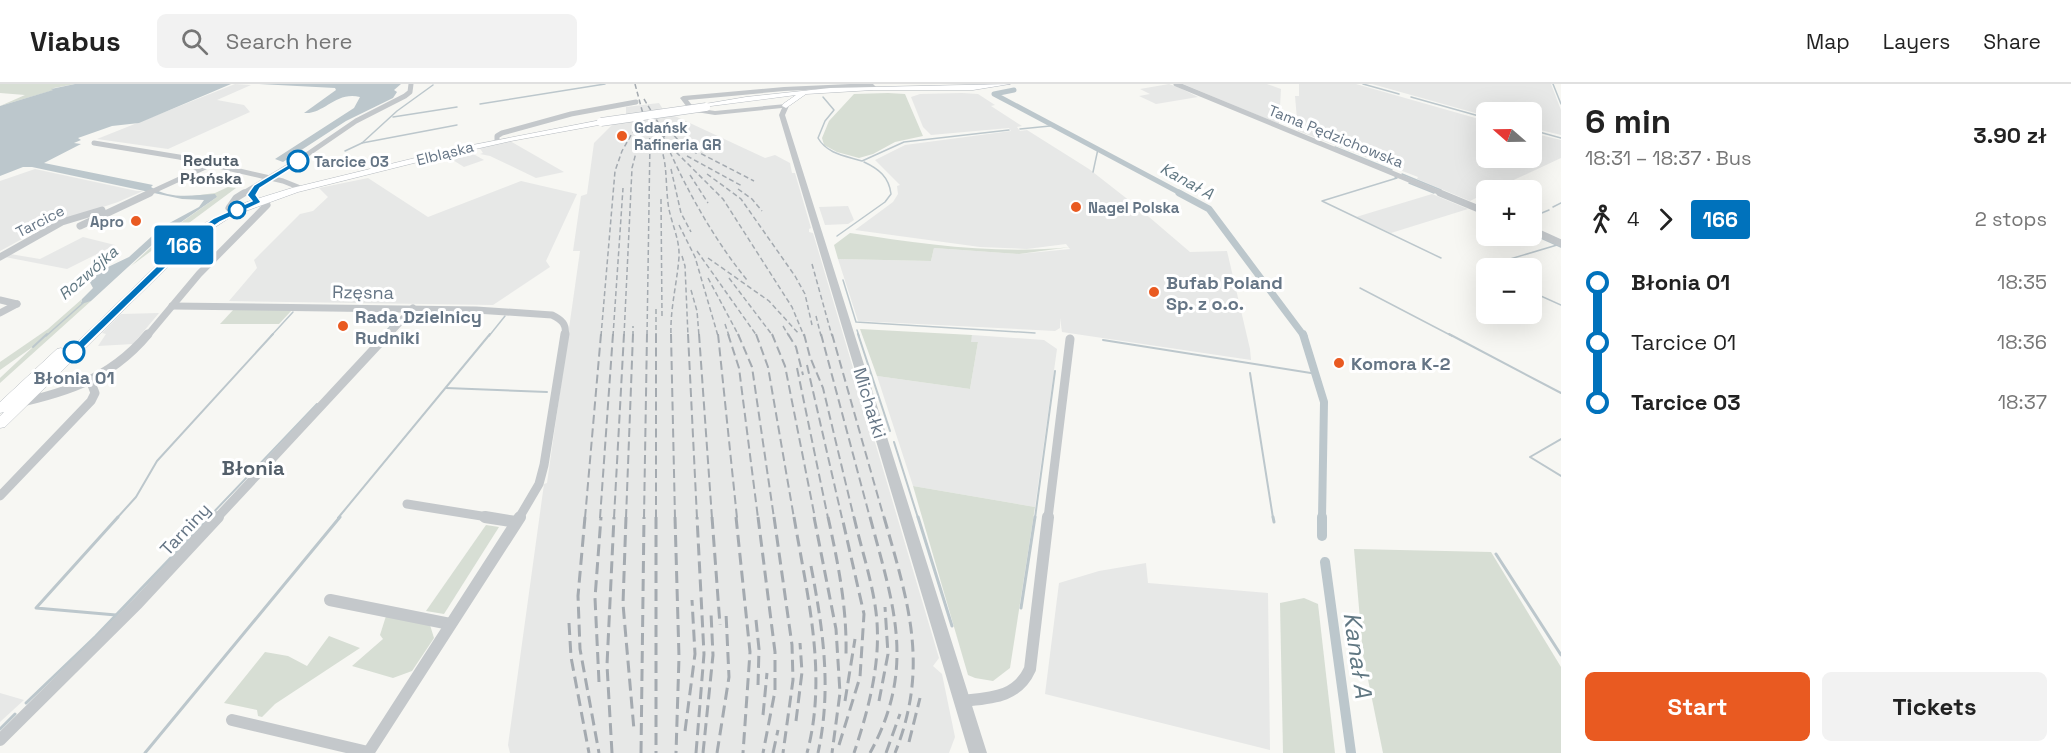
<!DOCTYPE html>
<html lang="en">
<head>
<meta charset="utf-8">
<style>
  :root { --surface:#fff; --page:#f2f2f2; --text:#222; --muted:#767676; --line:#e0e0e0; --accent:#e95a21 }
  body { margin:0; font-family:"Space Grotesk",sans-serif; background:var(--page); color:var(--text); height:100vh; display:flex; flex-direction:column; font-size:22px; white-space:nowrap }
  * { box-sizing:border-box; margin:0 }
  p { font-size:20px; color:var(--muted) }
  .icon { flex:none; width:33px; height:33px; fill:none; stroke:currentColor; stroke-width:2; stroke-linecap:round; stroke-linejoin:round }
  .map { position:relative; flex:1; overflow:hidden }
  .sheet { display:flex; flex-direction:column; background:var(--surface); width:510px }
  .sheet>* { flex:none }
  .badge { padding:0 12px; border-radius:4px; font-size:21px; line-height:39px }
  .needle { width:39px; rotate:290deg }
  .tools { position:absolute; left:1476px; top:18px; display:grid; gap:12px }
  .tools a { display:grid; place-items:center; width:66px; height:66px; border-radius:9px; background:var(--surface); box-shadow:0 6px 24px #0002; font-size:30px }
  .map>.badge { position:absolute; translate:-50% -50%; box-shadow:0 0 0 3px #fff }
  .legs { display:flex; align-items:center; gap:9px; height:66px; padding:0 24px; font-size:20px }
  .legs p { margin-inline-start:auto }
  .headline { display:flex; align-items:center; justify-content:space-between; height:102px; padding:0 24px }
  h1 { font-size:33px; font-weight:600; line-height:45px }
  .button { display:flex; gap:12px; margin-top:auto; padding:12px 24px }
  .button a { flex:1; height:69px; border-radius:9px; background:var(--accent); color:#fff; font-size:24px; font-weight:600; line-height:69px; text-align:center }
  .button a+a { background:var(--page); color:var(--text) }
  ul { padding:0 24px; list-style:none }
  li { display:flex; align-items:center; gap:21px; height:60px; font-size:22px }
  li i { display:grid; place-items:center; width:9px; height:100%; margin:0 8px; background:currentColor }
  li i::after { content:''; width:15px; height:15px; margin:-8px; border:4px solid; border-radius:50%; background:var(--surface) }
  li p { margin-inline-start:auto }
  li:first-child i { background:linear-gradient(#0000 50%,currentColor 0) }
  li:last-child i { background:linear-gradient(currentColor 50%,#0000 0) }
  header { display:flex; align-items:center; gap:36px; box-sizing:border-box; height:84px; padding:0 30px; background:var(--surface); border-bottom:2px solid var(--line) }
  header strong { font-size:28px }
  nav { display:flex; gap:33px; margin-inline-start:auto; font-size:21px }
  .search { width:420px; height:54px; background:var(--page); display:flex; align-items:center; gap:15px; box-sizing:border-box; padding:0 21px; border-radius:9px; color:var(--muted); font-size:22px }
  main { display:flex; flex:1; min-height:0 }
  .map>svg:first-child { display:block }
  .built { fill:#e7e8e7 }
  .green { fill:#d7ded4 }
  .water { fill:#bcc7cc }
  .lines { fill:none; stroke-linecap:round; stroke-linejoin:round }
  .stream-far2 { stroke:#bcc7cc; stroke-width:1.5 }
  .stream-far1 { stroke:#bcc7cc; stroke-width:2 }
  .stream { stroke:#bcc7cc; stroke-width:3 }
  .canal-far3 { stroke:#bcc7cc; stroke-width:5 }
  .canal-far2 { stroke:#bcc7cc; stroke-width:7 }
  .canal-far1 { stroke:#bcc7cc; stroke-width:8 }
  .canal { stroke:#bcc7cc; stroke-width:10 }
  .secondary-casing { stroke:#b6bbc0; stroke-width:1 }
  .minor-far3 { stroke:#c4c8cb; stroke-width:5 }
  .minor-far2 { stroke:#c4c8cb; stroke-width:7 }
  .minor-far1 { stroke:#c4c8cb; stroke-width:9 }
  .minor { stroke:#c4c8cb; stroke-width:12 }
  .tertiary { fill:#c4c8cb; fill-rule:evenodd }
  .secondary { fill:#fff; fill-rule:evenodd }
  .rail-far2 { stroke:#a4aab0; stroke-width:1.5; stroke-dasharray:5 3; stroke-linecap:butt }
  .rail-far1 { stroke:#a4aab0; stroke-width:2; stroke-dasharray:9 4.5; stroke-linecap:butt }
  .rail { stroke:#a4aab0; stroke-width:3; stroke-dasharray:12 6; stroke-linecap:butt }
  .secondary-bridge-casing { stroke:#b6bbc0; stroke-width:9; stroke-linecap:butt }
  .secondary-bridge { stroke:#fff; stroke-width:8 }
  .line-1 { fill:#0072bc; stroke:#fff; stroke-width:1.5 }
  .poi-dot { fill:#e95a21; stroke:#fff; stroke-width:2 }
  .stop-1-dot { fill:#fff; stroke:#0072bc; stroke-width:3 }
  .labels { text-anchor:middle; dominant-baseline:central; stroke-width:6; stroke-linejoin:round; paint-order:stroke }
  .far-poi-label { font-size:15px; font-weight:bold; fill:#657585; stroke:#fff; text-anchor:start }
  .far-street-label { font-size:15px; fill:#657585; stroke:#fff }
  .far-stop-label { font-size:15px; font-weight:bold; fill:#657585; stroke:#fff; text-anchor:start }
  .far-neighbourhood-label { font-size:16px; font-weight:bold; fill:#535f6a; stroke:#fff }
  .far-water-label { font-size:16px; font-style:italic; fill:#607782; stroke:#fff }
  .poi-label { font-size:18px; font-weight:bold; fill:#657585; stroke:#fff; text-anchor:start }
  .street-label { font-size:18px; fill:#657585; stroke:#fff }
  .stop-label { font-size:18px; font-weight:bold; fill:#657585; stroke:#fff }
  .neighbourhood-label { font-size:20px; font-weight:bold; fill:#535f6a; stroke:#fff }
  .near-water-label { font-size:24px; font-style:italic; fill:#607782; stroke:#fff }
</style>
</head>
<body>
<header>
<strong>Viabus</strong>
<div class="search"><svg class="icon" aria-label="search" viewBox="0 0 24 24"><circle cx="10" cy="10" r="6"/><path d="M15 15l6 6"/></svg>Search here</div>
<nav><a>Map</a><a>Layers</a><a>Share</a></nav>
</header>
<main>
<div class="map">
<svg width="1561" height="669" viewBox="0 0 1561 669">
  <rect width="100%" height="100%" fill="#f7f7f3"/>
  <g class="built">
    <path d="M 235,0 L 251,1 L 217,16 L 244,21 L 250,28 L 168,65 L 97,55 Z"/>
    <path d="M 1169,0 L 1180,4 L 1198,13 L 1156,20 L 1139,12 L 1150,10 L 1140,5 Z"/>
    <path d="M 1183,0 L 1267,0 L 1281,5 L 1279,40 Z"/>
    <path d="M 1299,0 L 1356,0 L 1486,37 L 1486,74 L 1532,74 L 1532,49 L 1561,56 L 1561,74 L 1492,106 L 1486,106 L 1486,109 L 1470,117 L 1417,95 L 1418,93 L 1298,47 L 1295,12 L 1299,12 Z"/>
    <path d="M 1372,0 L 1551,0 L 1561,26 L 1561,51 L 1532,44 L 1532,28 L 1486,28 L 1486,32 Z"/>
    <path d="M 962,9 L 978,10 L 995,21 L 991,22 L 1022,42 L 1017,43 L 1020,47 L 1027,46 L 1089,85 L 1135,121 L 1190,168 L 1227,167 L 1250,265 L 1251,276 L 1062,248 L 1060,234 L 1060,244 L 1055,247 L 858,237 L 838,175 L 931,177 L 934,164 L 1019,170 L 1070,165 L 1066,160 L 1027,165 L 980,163 L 855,146 L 893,118 L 898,110 L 897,102 L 900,101 L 875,76 L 905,61 L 1011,47 L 1009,44 L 931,51 L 923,43 L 911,13 L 920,10 Z"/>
    <path d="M 659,19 L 664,27 L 765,74 L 775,71 L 790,79 L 792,89 L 795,89 L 811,144 L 809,145 L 809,148 L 813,149 L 939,574 L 933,582 L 942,590 L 955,653 L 949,669 L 510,669 L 508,661 L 544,400 L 547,399 L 580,167 L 573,167 L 581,112 L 587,110 L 594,59 L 613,40 L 626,33 L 626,23 Z"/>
    <path d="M 510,57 L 564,88 L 536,94 L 490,72 L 480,70 L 483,69 L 479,63 Z"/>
    <path d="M 466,66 L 484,76 L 464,83 L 445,71 Z"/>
    <path d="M 35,85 L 137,107 L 143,107 L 118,118 L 46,142 L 0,167 L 0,97 Z"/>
    <path d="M 368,94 L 428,133 L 521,97 L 577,110 L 546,177 L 550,183 L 493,221 L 229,217 L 257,184 L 254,176 L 300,130 L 313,127 L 328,113 L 319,104 Z"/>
    <path d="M 1432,110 L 1468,125 L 1391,149 L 1356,133 Z"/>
    <path d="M 848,122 L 854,136 L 848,140 L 825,141 L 819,123 Z"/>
    <path d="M 83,153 L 115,161 L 67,185 L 5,173 L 10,170 L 40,175 Z"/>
    <path d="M 159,229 L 133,260 L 98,262 L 106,250 L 102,249 L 121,230 Z"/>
    <path d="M 972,251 L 1044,256 L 1057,265 L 1035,423 L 913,402 L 877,292 L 970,305 L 978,258 L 970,258 Z"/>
    <path d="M 1146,479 L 1148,499 L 1268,509 L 1270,666 L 1045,610 L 1059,499 L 1099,487 Z"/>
    <path d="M 0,609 L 24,616 L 0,638 Z"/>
  </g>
  <g class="green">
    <path d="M 0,0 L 75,0 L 54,4 L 52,5 L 54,6 L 0,22 L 25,11 L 0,9 Z"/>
    <path d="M 888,9 L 905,10 L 923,52 L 895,58 L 873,70 L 859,74 L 837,68 L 824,61 L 822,54 L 829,37 L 854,10 Z"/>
    <path d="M 228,103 L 236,104 L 131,182 L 165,150 L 217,113 L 192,112 L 215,109 Z"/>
    <path d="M 850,149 C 923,160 997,171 1071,163 L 1019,170 L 934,164 L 931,177 L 838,175 L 834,161 Z"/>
    <path d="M 82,215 L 81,218 L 91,217 L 0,299 L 0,294 L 34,262 L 0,286 L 0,278 L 48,245 Z"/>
    <path d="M 234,225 L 292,226 L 279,240 L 220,240 Z"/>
    <path d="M 860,245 L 972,251 L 971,258 L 978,258 L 970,305 L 877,292 Z"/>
    <path d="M 913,402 L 1035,423 L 1010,584 L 993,597 L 975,594 L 968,591 Z"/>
    <path d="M 486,441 L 499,443 L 444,530 L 426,527 Z"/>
    <path d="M 1354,465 L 1491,468 L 1561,583 L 1561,669 L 1383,669 L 1363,571 Z"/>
    <path d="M 1304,514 L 1318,520 L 1335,669 L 1283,669 L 1280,519 Z"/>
    <path d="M 386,532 L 430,541 L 434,554 L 412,587 L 393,594 L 352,582 L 383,555 L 380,551 Z"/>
    <path d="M 329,552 L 360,564 L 275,620 L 262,633 L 258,632 L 257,626 L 224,619 L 265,568 L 288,572 L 307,582 Z"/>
  </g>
  <g class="water">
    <path d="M 75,0 L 231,0 L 139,39 L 112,42 L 78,54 L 81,56 L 74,59 L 81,60 L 44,79 L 153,101 L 151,103 C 170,116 194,111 215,110 L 217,113 L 164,150 L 91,217 L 81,220 L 82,215 L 93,204 L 87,193 L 129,173 L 162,143 L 199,123 L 204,116 L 182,115 L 32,83 L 23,83 L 0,92 L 0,22 L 53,6 L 51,5 Z"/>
    <path d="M 259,0 L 401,0 L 394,6 L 397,8 L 393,14 L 346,37 L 283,78 L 275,75 L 354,24 L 360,13 C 335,7 324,31 304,29 L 336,6 L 335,4 Z"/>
  </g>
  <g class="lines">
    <g class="stream-far2">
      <path d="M 1363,0 L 1399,10"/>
      <path d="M 1553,0 L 1561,20"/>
      <path d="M 823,13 L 834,26 L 825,37 L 818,54 C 827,70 846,72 862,77 L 904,58 L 1009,46"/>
      <path d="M 1411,13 L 1486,34"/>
      <path d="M 480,20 L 605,0"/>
      <path d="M 393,33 L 457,23"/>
      <path d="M 1020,45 L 1050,42"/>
      <path d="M 1532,46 L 1561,54"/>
      <path d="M 362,59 L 457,41"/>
      <path d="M 1335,63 L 1392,86"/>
      <path d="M 345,67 L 362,59 L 397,27 L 433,1"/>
      <path d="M 1093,88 L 1098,65"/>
      <path d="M 1402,90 L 1441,106"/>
      <path d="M 1395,93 L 1397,94 L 1322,117 L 1441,174"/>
      <path d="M 1409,99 L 1434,109"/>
      <path d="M 1553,123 L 1561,119"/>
      <path d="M 1532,133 L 1549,126"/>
      <path d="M 1532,150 L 1561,163"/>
      <path d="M 837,152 L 885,118 L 891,110 C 889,93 879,85 864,78"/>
      <path d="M 1486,187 L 1480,184 L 1557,161"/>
      <path d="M 843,196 L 856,238 L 1035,249"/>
      <path d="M 1360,204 L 1452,252"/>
      <path d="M 1532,208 L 1561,221"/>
      <path d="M 387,246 L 397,235"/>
      <path d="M 857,246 L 859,252"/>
      <path d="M 46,252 L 83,219"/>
      <path d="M 271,252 L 293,228"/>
      <path d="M 489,252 L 505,232"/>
    </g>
    <g class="stream-far1">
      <path d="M 858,250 L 890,347"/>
      <path d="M 1449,250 L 1561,309"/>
      <path d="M 1103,256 L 1317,290"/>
      <path d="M 33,263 L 47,250"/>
      <path d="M 1250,289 L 1273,434"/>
      <path d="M 446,304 L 547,308"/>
      <path d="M 1561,355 L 1530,373 L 1561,392"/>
      <path d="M 894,358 L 918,434"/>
      <path d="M 117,434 L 136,413 L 157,377 L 273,250"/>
      <path d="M 208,434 L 317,320"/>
      <path d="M 338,434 L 490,250"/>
      <path d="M 1035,434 L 1055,287"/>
    </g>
    <g class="stream">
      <path d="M 918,433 L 952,542"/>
      <path d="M 1273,433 L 1274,438"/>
      <path d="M 1496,470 L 1561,571"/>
      <path d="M 1021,524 L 1035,433"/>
      <path d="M 116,531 L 36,524 L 118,433"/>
      <path d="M 26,619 L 96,552 L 210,433"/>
      <path d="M 0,645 L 15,630"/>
      <path d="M 145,669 L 340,433"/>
    </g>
    <path class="canal-far3" d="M 1014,6 L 994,10 L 1182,110"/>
    <path class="canal-far2" d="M 1179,109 L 1209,125 L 1304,252"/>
    <path class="canal-far1" d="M 1303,250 L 1324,318 L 1322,434"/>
    <g class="canal">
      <path d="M 1322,452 L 1322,433"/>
      <path d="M 1325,478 L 1351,669"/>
    </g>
    <g class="secondary-casing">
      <g id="secondary">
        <path d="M 1010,0 L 973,6 L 873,6 L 806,10 L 786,24 L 782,22 L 783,20 L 796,11 L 703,23 L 699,21 L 746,13 L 830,4 Z"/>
        <path d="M 601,36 L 604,36 L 604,40 L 511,57 L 422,77 L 298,108 L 232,132 L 194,157 L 5,343 L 0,344 L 0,332 L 4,328 L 0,329 L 0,318 L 57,265 L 61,264 L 67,268 L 186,153 L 205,139 L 247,118 L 292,104 L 452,65 Z"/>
      </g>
    </g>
    <g class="minor-far3">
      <path d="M 1176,0 L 1443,110"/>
      <path d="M 497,56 L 497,52 L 502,49 L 571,30 L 636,18"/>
      <path d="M 94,59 L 179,73 L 283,97 L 298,103"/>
      <path d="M 147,110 L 212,80"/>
      <path d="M 242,110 L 302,74 L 356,37 L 405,12 L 410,8 L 411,0"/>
    </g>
    <g class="minor-far2">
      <path d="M 1440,109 L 1486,128"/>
      <path d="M 229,124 L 236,114 L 244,109"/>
      <path d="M 80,142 L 150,109"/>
      <path d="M 1532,146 L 1561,159"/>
      <path d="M 0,173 L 62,138 L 102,126"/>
      <path d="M 0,216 L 17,220"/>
      <path d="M 172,222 L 476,226 L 552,231 C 562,236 567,240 565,252"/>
      <path d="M 0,229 L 17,220"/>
      <path d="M 147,252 L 199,190 L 267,121"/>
      <path d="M 387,252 L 413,224"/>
    </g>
    <g class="minor-far1">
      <path d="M 0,323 C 59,311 108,298 148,250"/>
      <path d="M 0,412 L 91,317 L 95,309 L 90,296"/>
      <path d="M 407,420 L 494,434"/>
      <path d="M 217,434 L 388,250"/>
      <path d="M 519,434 L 539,400 L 544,381 L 565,250"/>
      <path d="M 1048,434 L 1070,255"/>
    </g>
    <g class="minor">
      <path d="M 485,433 L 516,438"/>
      <path d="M 330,516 L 450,540"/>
      <path d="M 962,617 C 991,614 1017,614 1030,585 L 1048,433"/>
      <path d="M 232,636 L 368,668"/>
      <path d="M 0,656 L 138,519 L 218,433"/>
      <path d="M 368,669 L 520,433"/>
    </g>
    <path class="tertiary" d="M 850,0 L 873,0 L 877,4 L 874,6 L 869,3 L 784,7 L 688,16 L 694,24 L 715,27 L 786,20 L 789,22 L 785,31 L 987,669 L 969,669 L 779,31 L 782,24 L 715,31 L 690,27 L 680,14 L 683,12 L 784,3 Z"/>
    <use href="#secondary" class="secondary"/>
    <g class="rail-far2">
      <path d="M 635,0 L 650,56 L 647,252"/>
      <path d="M 644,15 L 659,40 L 664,55"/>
      <path d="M 663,40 L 682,60 L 699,71"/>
      <path d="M 662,49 L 672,64 L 723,115 L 792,223 L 804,252"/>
      <path d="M 658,55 C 668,80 665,93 668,119 C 670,137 680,154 679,173 C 677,200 670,224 671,252"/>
      <path d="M 694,66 L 754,97"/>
      <path d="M 670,68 C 690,112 716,158 747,196"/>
      <path d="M 687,72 L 742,102"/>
      <path d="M 671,85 L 681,129 L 691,148"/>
      <path d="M 707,90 L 741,115 L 795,192 L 805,210 L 812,241"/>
      <path d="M 690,91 L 708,119"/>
      <path d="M 738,105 L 752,115 L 762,127"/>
      <path d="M 661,115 L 662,232"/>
      <path d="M 679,141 L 695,173 L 718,252"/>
      <path d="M 697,167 L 757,252"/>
      <path d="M 682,172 L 685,182 L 688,252"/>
      <path d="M 708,174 L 769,217 L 799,250"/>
      <path d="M 812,180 L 832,252"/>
      <path d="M 708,194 L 739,252"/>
      <path d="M 729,194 L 773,252"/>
      <path d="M 691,206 L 697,227 L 699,252"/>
      <path d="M 656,225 L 656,252"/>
      <path d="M 816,232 L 821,252"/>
      <path d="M 725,240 L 729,252"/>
      <path d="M 783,242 L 789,252"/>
      <path d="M 601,252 L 615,87 L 622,67 L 638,39"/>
      <path d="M 613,252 L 623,104"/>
      <path d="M 624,252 L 632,84 L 639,57 L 641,35"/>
      <path d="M 633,252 L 633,242"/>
    </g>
    <g class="rail-far1">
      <path d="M 656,250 L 656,434"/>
      <path d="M 671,250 L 675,434"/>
      <path d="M 688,250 L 697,434"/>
      <path d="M 699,250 L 712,434"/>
      <path d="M 718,250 L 737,434"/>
      <path d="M 728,250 L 739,284 L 758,434"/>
      <path d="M 738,250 L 752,283 L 774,434"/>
      <path d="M 756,250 L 768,283 L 794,434"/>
      <path d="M 772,250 L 785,282 L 815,434"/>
      <path d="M 788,250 L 796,263 L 803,291"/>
      <path d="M 804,250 L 810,273 L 823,304 L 854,434"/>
      <path d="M 821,250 L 870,434"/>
      <path d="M 832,250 L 884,434"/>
      <path d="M 807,281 L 842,434"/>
      <path d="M 797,284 L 828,434"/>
      <path d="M 585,434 L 601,250"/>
      <path d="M 600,434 L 613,250"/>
      <path d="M 614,434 L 624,250"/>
      <path d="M 626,434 L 633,250"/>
      <path d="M 644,434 L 647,250"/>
    </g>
    <g class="rail">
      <path d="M 585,433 L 578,512 L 580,565 L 599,669"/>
      <path d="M 626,433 L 623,520 L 634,646"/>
      <path d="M 656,433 L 656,669"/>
      <path d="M 675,433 L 679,573 L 676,669"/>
      <path d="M 712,433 L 720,541"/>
      <path d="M 736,433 L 750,568 L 743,669"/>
      <path d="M 758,433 L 775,568 L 775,607 L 763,669"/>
      <path d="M 774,433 L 792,561 L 793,596 L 783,669"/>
      <path d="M 794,433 C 807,511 828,591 807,669"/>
      <path d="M 814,433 L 836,545 L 840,609 L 832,669"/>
      <path d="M 828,433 C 838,479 847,523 846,570"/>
      <path d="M 854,433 C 861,464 872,496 876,528 C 882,576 869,624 854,669"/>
      <path d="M 870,433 C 893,520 917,583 870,669"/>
      <path d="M 884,433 C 908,518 930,582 895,669"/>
      <path d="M 811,482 C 823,545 832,605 818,669"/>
      <path d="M 756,536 L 759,565 L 758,601"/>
      <path d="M 569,539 L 571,573 L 589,669"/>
      <path d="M 599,598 L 595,514 L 601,433"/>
      <path d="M 845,617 L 855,555"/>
      <path d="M 879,617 L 888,570 L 885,523"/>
      <path d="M 763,631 L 767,589"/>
      <path d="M 796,637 L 802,588 L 800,559"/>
      <path d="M 685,647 L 695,570 L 692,516"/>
      <path d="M 909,658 L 920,614"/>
      <path d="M 839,661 L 860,593 L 864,530 L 842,433"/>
      <path d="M 612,669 L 607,581 L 614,433"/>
      <path d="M 641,669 L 644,433"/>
      <path d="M 696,669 L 704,570 L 697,433"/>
      <path d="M 703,669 L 713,571 L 711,529"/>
      <path d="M 717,669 L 729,593 L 726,529"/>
      <path d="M 773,669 L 778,646"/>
      <path d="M 886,669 L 900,630"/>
    </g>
    <g class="secondary-bridge-casing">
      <path id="secondary-bridge" d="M 601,38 L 706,23"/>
    </g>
    <use href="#secondary-bridge" class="secondary-bridge"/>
  </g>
  <path class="line-1" d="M 298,75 L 300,76 L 300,79 L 260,104 L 256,111 L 261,118 L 260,119 L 220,138 L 193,157 L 77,270 L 70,270 L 70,266 L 187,153 L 214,134 L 252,117 L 247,111 L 254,101 Z"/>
  <g class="poi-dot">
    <circle cx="622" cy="52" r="6"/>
    <circle cx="1076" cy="123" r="6"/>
    <circle cx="136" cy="137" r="6"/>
    <circle cx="1154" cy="208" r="6"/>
    <circle cx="343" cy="242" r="6"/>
    <circle cx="1339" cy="279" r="6"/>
  </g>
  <g class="stop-1-dot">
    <circle cx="298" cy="77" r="10"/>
    <circle cx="237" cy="126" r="8"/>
    <circle cx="74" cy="268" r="10"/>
  </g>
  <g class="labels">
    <g class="far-poi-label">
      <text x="634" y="43">Gdańsk<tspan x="634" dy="17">Rafineria GR</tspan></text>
      <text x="1088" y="123">Nagel Polska</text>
      <text x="124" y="137" text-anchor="end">Apro</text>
    </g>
    <g class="far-street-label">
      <text transform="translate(1336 52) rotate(22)">Tama Pędzichowska</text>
      <text transform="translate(445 69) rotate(-14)">Elbląska</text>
      <text transform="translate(40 137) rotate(-27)">Tarcice</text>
    </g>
    <g class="far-stop-label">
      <text x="314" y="77">Tarcice 03</text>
    </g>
    <g class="far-neighbourhood-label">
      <text x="211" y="76">Reduta<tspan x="211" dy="18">Płońska</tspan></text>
    </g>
    <g class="far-water-label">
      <text transform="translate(1187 97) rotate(29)">Kanał A</text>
      <text transform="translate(88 189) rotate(-41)">Rozwójka</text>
    </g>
    <g class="poi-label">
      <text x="1166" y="198">Bufab Poland<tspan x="1166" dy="21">Sp. z o.o.</tspan></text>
      <text x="355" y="232">Rada Dzielnicy<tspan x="355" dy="21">Rudniki</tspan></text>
      <text x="1351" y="279">Komora K-2</text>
    </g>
    <g class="street-label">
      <text transform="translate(363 208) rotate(1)">Rzęsna</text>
      <text transform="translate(870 319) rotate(73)">Michałki</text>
      <text transform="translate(185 445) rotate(-47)">Tarniny</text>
    </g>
    <g class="stop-label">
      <text x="74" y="293">Błonia 01</text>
    </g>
    <g class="neighbourhood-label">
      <text x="253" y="384">Błonia</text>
    </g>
    <g class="near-water-label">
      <text transform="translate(1358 571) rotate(82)">Kanał A</text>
    </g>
  </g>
</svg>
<div class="tools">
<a><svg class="needle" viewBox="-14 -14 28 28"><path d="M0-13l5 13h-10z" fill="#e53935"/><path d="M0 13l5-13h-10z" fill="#767676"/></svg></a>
<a>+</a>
<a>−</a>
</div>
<b class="badge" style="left:184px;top:161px;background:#0072bc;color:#fff">166</b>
</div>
<section class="sheet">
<div class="headline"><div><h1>6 min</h1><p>18:31 – 18:37 · Bus</p></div><b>3.90 zł</b></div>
<div class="legs"><svg class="icon" aria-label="walk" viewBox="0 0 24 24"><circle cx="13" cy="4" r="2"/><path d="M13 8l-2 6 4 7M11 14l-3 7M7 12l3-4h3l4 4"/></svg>4<svg class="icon" aria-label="forward" viewBox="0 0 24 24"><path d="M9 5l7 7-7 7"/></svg><b class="badge" style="background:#0072bc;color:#fff">166</b><p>2 stops</p></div>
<ul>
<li><i style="color:#0072bc"></i><b>Błonia 01</b><p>18:35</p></li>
<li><i style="color:#0072bc"></i><span>Tarcice 01</span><p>18:36</p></li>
<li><i style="color:#0072bc"></i><b>Tarcice 03</b><p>18:37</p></li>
</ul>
<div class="button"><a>Start</a><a>Tickets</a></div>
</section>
</main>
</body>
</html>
